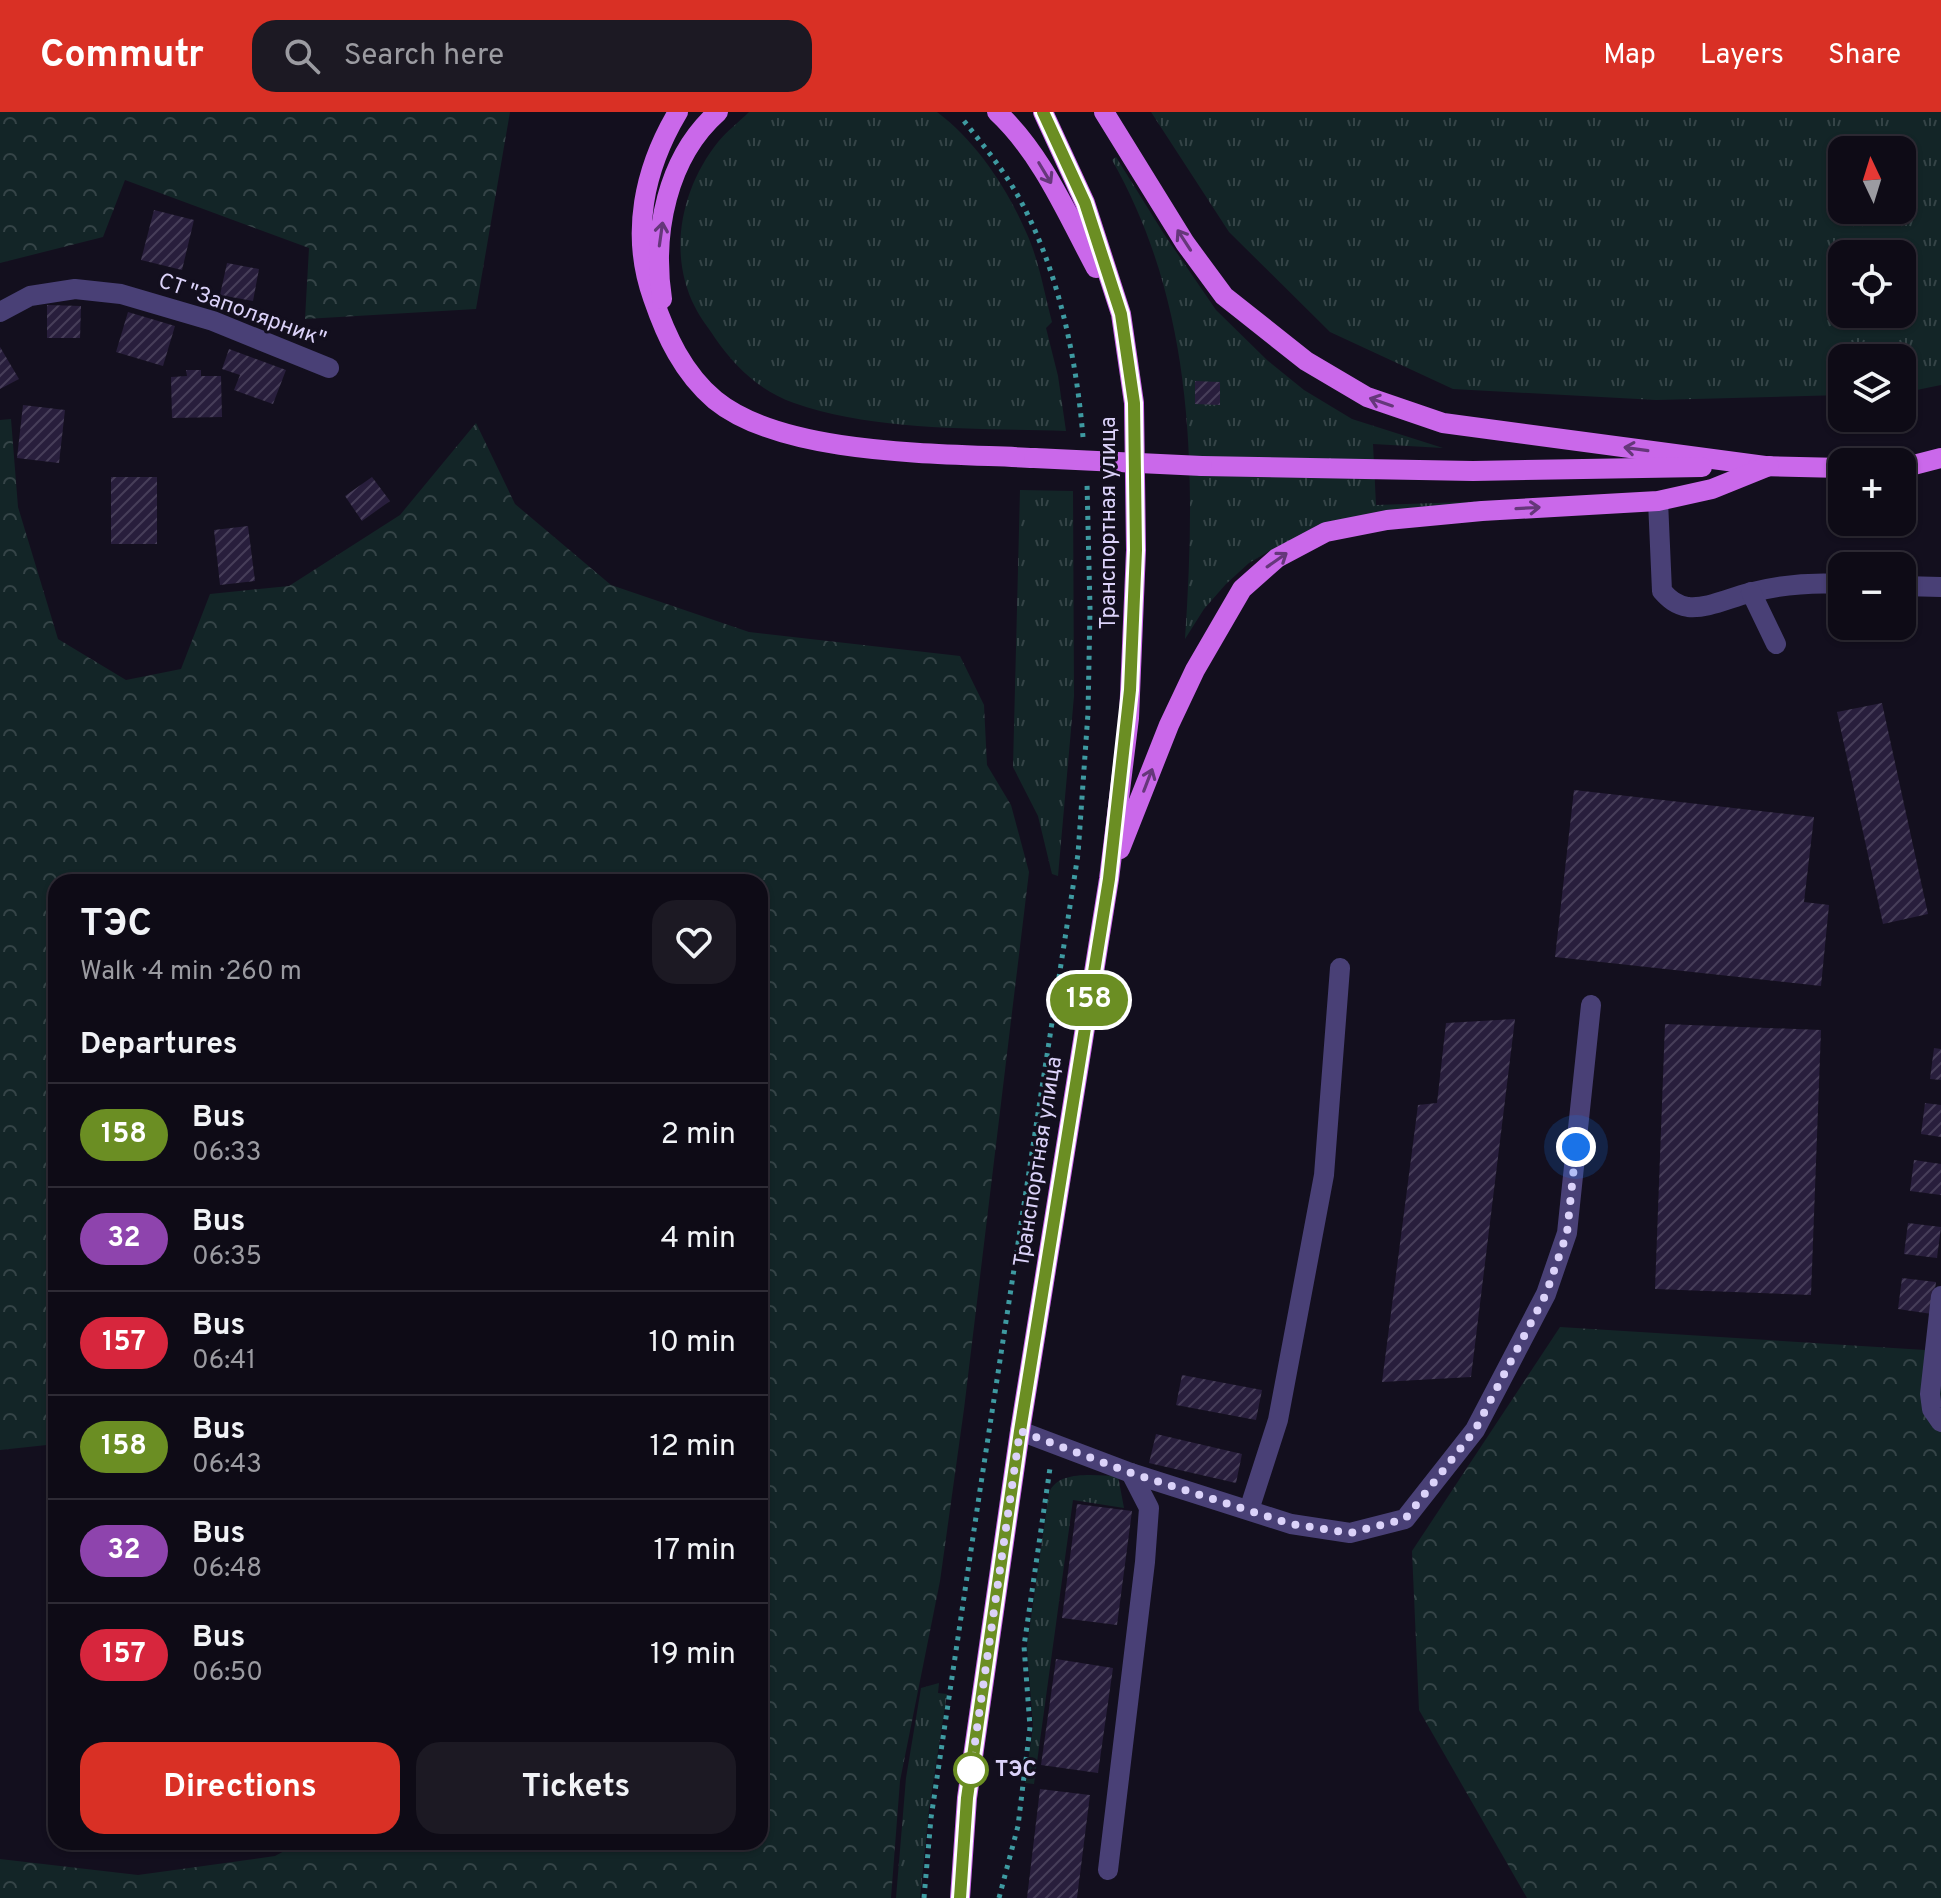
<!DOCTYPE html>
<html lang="en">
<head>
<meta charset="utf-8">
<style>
  :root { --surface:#0e0b16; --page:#1c1923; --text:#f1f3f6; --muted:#9b9ba1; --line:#2e2b35; --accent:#d93025 }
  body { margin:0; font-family:Overpass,sans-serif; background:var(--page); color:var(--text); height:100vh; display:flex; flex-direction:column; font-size:30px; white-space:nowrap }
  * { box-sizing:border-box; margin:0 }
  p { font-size:26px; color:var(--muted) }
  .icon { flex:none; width:44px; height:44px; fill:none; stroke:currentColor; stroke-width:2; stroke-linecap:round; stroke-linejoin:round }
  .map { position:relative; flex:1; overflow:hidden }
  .panel { position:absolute; left:48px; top:762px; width:720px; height:976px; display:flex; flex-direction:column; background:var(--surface); border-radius:24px; box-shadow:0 2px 6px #0004,0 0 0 2px var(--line) }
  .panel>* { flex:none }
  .badge { padding:0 16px; border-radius:26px; font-size:28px; line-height:52px }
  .needle { width:52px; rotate:356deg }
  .buttons { position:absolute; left:1828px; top:24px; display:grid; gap:16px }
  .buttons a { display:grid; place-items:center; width:88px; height:88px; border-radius:16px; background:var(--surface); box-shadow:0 2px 6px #0004,0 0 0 2px var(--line); font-size:40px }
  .you { position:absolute; width:40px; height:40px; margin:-20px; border:6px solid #fff; border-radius:50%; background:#1a73e8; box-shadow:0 0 0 12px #1a73e833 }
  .map>.badge { position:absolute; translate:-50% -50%; box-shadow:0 0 0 4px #fff }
  h2 { padding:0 32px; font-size:30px; line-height:72px }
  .round { display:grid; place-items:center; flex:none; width:84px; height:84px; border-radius:24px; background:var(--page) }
  .head { display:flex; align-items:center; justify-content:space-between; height:136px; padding:0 32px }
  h1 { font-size:38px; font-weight:700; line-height:60px }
  .button { display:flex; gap:16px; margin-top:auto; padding:16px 32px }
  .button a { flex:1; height:92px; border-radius:24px; background:var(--accent); color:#fff; font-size:32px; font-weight:700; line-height:92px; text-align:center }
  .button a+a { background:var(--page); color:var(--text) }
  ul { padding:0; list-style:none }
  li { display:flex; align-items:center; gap:24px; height:104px; padding:0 32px; border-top:2px solid var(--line) }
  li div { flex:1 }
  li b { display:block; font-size:30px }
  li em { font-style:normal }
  li .badge { min-width:88px; font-weight:700; text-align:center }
  header { display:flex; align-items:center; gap:48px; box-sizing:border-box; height:112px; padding:0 40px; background:var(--accent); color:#fff }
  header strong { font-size:38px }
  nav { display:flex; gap:44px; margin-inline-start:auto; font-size:28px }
  .search { width:560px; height:72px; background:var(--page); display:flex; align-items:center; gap:20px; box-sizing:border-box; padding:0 28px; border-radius:24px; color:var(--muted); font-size:30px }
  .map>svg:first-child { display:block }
  .grass { fill:url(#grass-tufts); fill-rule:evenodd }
  .forest { fill:url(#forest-crowns) }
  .building { fill:url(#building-hatch) }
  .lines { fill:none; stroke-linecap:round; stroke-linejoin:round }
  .path { stroke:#3e9aa1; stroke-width:5; stroke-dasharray:4 6; stroke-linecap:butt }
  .minor { stroke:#494076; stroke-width:20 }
  .major { stroke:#ca68ea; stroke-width:20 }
  .major-bridge { stroke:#ca68ea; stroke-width:20 }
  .oneway { stroke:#65377a }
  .line-casing { stroke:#fff; stroke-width:18 }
  .line { stroke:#6b8e23; stroke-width:12 }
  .walk { stroke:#dbd2f9; stroke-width:8; stroke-dasharray:0 14.4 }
  .stop-dot { fill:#fff; stroke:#6b8e23; stroke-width:4 }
  .labels { text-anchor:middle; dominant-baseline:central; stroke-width:6; stroke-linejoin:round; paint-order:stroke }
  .street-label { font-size:22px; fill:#dbd2f9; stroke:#130f1e }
  .stop-label { font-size:22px; font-weight:bold; fill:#dbd2f9; stroke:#130f1e; text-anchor:start }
</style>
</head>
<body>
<header>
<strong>Commutr</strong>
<div class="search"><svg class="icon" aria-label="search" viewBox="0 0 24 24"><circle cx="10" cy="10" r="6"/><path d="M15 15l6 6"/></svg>Search here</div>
<nav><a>Map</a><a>Layers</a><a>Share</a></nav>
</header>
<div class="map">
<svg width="1941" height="1786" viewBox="0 0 1941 1786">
  <defs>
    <pattern id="grass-tufts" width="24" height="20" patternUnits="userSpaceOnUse" patternTransform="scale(2)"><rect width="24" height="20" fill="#132527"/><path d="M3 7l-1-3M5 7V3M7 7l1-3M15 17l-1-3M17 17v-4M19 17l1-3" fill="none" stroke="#354447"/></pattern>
    <pattern id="forest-crowns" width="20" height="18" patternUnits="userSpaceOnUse" patternTransform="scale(2)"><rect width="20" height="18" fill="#132527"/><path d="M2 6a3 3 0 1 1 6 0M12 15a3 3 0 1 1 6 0" fill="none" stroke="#354447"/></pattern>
    <pattern id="building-hatch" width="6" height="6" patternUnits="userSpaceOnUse" patternTransform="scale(2)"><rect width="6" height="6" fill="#281e3c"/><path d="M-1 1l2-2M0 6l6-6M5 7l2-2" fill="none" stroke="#473e59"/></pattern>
  </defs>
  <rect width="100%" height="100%" fill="#130f1e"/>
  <g class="grass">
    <path d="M 749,0 L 937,0 C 976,29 1007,76 1026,120 C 1039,148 1044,180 1052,210 L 1046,216 L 1058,264 L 1066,319 C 979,316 877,320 794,291 C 760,279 735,255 715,226 C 709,216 700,206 695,195 C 667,141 682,75 718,30 C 727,19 739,10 749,0 Z"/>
    <path d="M 1151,0 L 1941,0 L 1941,273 L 1902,281 L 1902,246 L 1842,246 L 1842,283 L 1656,288 L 1453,277 L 1330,220 L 1229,120 ZM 1842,38 L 1902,38 L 1902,98 L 1842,98 ZM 1842,142 L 1902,142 L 1902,202 L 1842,202 Z"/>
    <path d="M 1116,45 L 1164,122 L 1216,198 L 1267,248 L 1304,278 L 1352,307 L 1443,336 L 1373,332 L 1376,393 L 1644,384 L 1378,407 L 1273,437 L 1249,451 L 1226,472 L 1204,497 L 1185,527 C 1196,363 1196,196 1112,48 Z"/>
    <path d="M 1020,378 L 1073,379 L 1074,584 L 1058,764 L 1052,762 L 1038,704 L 1013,655 Z"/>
    <path d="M 1118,1364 L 1124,1396 L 1073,1388 L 1034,1672 L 1025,1671 L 1033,1615 L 1027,1534 L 1049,1381 C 1058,1357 1097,1364 1118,1364 Z"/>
    <path d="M 939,1571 L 938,1581 L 947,1582 L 929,1697 L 920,1786 L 896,1786 L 906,1666 L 921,1576 Z"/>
  </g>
  <g class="forest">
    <path d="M 0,0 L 510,0 L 476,197 L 305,207 L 309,136 L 125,68 L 103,125 L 0,151 Z"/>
    <path d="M 11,307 L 18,395 L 58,527 L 126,568 L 181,557 L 210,482 L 289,474 L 400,403 L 476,311 L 515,392 L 611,473 L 749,520 L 960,544 L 984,593 L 987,653 L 1011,693 L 1029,760 L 964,1297 L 940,1469 L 900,1669 L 891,1786 L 0,1786 L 0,1747 L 138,1763 L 275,1744 L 301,1730 L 760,1730 L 760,770 L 56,770 L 56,1332 L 0,1338 L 0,308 Z"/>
    <path d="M 1560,1215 L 1941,1239 L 1941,1786 L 1527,1786 L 1419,1598 L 1412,1439 Z"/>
  </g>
  <g class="building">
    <path d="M 154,98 L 194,108 L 182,158 L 141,148 Z"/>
    <path d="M 227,151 L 259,157 L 253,189 L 220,183 Z"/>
    <path d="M 47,193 L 81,194 L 80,226 L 47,226 Z"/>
    <path d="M 128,200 L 175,214 L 163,254 L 116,240 Z"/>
    <path d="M 0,235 L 19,267 L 0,277 Z"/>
    <path d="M 229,237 L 286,258 L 273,292 L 234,278 L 240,263 L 222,257 Z"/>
    <path d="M 186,258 L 201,258 L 201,264 L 221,264 L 222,305 L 172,306 L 171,265 L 187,264 Z"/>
    <path d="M 1195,269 L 1220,270 L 1220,293 L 1195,292 Z"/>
    <path d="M 23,293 L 65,298 L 59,351 L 17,346 Z"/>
    <rect x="111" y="365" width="46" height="67"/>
    <path d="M 372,365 L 390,389 L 362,409 L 345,384 Z"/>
    <path d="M 248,414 L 255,469 L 220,473 L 214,418 Z"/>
    <path d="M 1882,591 L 1928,802 L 1883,812 L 1837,600 Z"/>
    <path d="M 1574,678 L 1814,705 L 1804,790 L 1829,793 L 1821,874 L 1555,845 Z"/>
    <path d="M 1515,907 L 1471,1265 L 1382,1270 L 1418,993 L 1437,991 L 1446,911 Z"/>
    <path d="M 1665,912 L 1821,918 L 1811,1183 L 1655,1177 Z"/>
    <path d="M 1934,936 L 1941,937 L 1941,968 L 1930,967 Z"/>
    <path d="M 1925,991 L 1941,993 L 1941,1025 L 1921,1022 Z"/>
    <path d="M 1914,1048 L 1941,1052 L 1941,1083 L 1910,1079 Z"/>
    <path d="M 1908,1111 L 1941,1115 L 1937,1146 L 1904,1142 Z"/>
    <path d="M 1902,1166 L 1936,1170 L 1932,1202 L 1898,1197 Z"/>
    <path d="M 1182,1263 L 1262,1278 L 1256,1308 L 1176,1293 Z"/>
    <path d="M 1156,1322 L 1242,1342 L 1236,1371 L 1149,1351 Z"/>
    <path d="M 1077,1392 L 1132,1399 L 1117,1513 L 1062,1506 Z"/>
    <path d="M 1056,1547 L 1113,1556 L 1098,1661 L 1041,1653 Z"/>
    <path d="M 1040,1677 L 1090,1683 L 1077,1786 L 1027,1786 Z"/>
  </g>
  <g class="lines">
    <g class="path">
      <path d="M 964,9 C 983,33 1003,57 1018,84 C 1058,156 1076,244 1083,325"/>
      <path d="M 924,1786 L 931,1706 L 980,1378 L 1078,742 L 1088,601 L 1090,497 L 1087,371"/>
      <path d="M 999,1786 L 1018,1714 L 1030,1615 L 1024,1534 L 1050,1356"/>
    </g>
    <g class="minor">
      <path d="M 0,200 L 30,184 L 75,177 L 121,182 L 213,209 L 329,256"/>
      <path d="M 1658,389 L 1662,479 C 1669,487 1676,493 1688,495 C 1707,497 1729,486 1749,481 C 1780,473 1810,470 1842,472"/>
      <path d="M 1902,474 L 1941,475"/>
      <path d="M 1751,480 L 1776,532"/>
      <path d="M 1941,1184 L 1930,1282 L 1932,1297 L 1941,1310"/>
      <path d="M 1020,1319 L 1131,1361 L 1291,1412 L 1350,1421 L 1405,1407 L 1475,1318 L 1546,1182 L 1567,1121 L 1591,893"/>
      <path d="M 1249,1398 L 1278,1308 L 1324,1063 L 1340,856"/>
      <path d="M 1108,1758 L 1145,1450 L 1149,1396 L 1131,1361"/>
    </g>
    <g class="major">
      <path d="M 678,0 C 644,57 630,122 653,186 C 666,224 683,261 715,288 C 785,345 945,341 1034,346"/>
      <path d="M 997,0 C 1042,42 1067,102 1096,156"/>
      <path d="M 1104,0 L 1185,131 L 1224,184 L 1306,249 L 1367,285 L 1443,311 L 1765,354"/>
      <path d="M 662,187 C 652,121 667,45 718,0"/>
      <path d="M 1202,354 L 1473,359 L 1702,355"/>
      <path d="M 1758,354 L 1842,356"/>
      <path d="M 1902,356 L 1941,346"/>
      <path d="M 1120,737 L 1169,613 L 1195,558 L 1242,477 L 1277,446 L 1326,420 L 1387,408 L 1482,399 L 1658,389 L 1712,377 L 1769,354"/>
      <path d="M 960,1786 L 967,1686 L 1020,1319 L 1109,767 L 1129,606 L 1136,438 L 1134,291 L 1121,202 L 1085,91 L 1043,0"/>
    </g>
    <path class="major-bridge" d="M 1034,346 L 1202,354"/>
  </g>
  <defs><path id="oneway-shaft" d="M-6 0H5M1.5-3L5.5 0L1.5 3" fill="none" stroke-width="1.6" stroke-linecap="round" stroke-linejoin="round" transform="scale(2)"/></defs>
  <g class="oneway">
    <use href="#oneway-shaft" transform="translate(1045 61) rotate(59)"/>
    <use href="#oneway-shaft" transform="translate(661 122) rotate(-82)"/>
    <use href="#oneway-shaft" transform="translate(1184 128) rotate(-123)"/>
    <use href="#oneway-shaft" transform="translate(1381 290) rotate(-161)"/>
    <use href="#oneway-shaft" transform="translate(1636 337) rotate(-172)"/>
    <use href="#oneway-shaft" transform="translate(1528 396) rotate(-3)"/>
    <use href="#oneway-shaft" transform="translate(1277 448) rotate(-35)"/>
    <use href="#oneway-shaft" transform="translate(1148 668) rotate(-69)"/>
  </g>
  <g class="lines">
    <g class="line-casing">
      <path id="line" d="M 960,1786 L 967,1686 L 1020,1319 L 1109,767 L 1130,578 L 1136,438 L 1134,291 L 1121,202 L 1085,91 L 1043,0"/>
    </g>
    <use href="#line" class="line"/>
    <path class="walk" d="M 971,1658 L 1020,1319 L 1131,1361 L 1291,1412 L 1350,1421 L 1405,1407 L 1475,1318 L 1546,1182 L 1567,1121 L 1576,1035"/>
  </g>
  <circle class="stop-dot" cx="971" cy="1658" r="16"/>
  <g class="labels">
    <g class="street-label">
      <text transform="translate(242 199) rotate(20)">СТ "Заполярник"</text>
      <text transform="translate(1109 411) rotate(-90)">Транспортная улица</text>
      <text transform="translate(1039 1050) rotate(-81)">Транспортная улица</text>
    </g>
    <g class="stop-label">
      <text x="995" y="1658">ТЭС</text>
    </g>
  </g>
</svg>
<div class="buttons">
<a><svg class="needle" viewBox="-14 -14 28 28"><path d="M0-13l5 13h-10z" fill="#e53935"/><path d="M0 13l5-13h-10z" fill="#9b9ba1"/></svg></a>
<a><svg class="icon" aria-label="locate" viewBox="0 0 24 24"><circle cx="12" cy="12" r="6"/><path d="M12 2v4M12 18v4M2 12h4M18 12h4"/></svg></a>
<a><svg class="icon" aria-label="layers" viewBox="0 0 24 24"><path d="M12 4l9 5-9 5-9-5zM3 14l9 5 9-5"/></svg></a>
<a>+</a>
<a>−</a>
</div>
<div class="you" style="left:1576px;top:1035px"></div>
<b class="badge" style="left:1089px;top:888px;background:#6b8e23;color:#fff">158</b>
<section class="panel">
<div class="head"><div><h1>ТЭС</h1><p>Walk · 4 min · 260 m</p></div><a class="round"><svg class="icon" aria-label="heart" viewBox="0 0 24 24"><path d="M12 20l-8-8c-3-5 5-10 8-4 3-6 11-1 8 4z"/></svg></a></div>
<h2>Departures</h2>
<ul>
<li><span class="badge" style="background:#6b8e23;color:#fff">158</span><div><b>Bus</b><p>06:33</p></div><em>2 min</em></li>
<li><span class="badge" style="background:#8e44ad;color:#fff">32</span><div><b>Bus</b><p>06:35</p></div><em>4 min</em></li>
<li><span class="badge" style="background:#d7263d;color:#fff">157</span><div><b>Bus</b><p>06:41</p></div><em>10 min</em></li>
<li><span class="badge" style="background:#6b8e23;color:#fff">158</span><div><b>Bus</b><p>06:43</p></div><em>12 min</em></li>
<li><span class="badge" style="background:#8e44ad;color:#fff">32</span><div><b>Bus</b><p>06:48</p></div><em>17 min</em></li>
<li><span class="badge" style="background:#d7263d;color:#fff">157</span><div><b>Bus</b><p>06:50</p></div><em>19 min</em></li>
</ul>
<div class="button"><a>Directions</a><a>Tickets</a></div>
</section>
</div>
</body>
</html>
